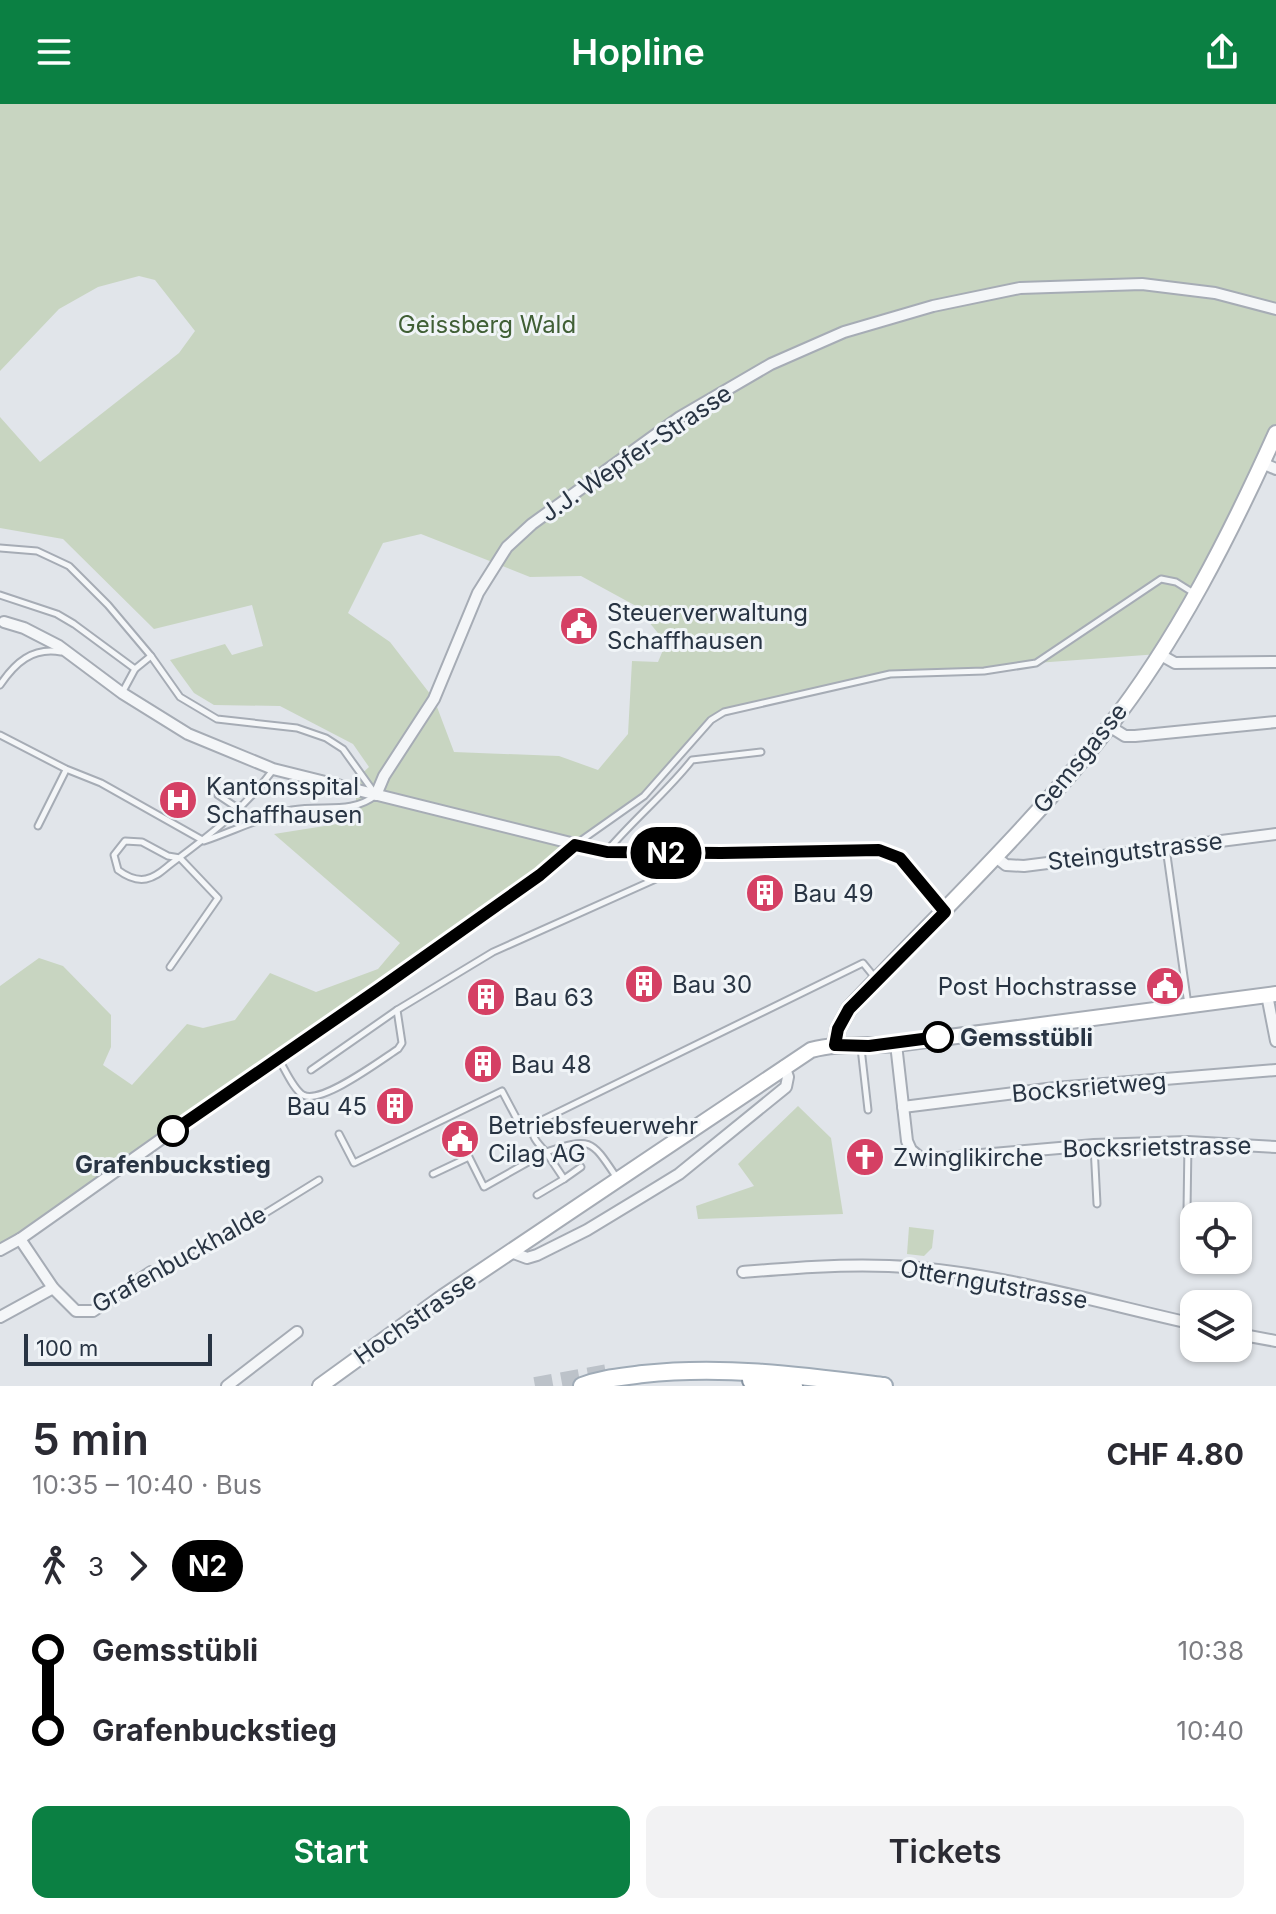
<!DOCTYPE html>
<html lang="en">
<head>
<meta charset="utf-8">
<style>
  :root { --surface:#fff; --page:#f2f2f3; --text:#2b2b33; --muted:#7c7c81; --accent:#0b8043 }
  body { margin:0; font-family:Inter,sans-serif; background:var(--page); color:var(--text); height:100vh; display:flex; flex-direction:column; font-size:30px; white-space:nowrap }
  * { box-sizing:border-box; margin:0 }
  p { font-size:26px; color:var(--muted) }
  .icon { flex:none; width:44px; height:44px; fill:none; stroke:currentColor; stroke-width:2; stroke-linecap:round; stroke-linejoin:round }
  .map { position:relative; height:1282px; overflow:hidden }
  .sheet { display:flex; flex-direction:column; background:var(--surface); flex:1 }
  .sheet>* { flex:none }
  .badge { padding:0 16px; border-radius:26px; font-size:28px; line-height:52px }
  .buttons { position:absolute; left:1180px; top:1098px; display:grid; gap:16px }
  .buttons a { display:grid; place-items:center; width:72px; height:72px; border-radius:16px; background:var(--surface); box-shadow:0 2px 6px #0004; font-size:40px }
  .scale { position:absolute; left:24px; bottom:20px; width:188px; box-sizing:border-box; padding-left:8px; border:4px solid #283443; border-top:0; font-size:22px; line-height:28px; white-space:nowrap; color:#283443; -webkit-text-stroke:6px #f0f4f7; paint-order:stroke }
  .map>.badge { position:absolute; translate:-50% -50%; box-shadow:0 0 0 4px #fff }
  .legs { display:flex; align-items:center; gap:12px; height:88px; padding:0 32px; font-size:26px }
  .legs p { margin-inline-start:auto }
  .head { display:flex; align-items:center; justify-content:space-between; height:136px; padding:0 32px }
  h1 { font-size:44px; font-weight:600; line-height:60px }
  .primary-button { display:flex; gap:16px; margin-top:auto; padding:16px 32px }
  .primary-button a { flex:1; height:92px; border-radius:16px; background:var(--accent); color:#fff; font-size:32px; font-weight:600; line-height:92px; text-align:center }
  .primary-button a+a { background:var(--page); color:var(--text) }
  ul { padding:0 32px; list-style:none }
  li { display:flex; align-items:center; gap:28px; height:80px; font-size:30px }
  li i { display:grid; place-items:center; width:12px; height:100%; margin:0 10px; background:currentColor }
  li i::after { content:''; width:20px; height:20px; margin:-10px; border:6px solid; border-radius:50%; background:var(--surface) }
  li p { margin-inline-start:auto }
  li:first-child i { background:linear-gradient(#0000 50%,currentColor 0) }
  li:last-child i { background:linear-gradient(currentColor 50%,#0000 0) }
  header { display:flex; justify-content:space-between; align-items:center; height:104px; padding:0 32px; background:var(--accent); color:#fff; font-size:36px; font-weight:600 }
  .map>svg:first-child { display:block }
  .green { fill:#c8d5c1; fill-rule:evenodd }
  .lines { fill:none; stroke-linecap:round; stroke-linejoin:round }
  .highway-tunnel { stroke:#bcc2c9; stroke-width:18; stroke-dasharray:18 9; stroke-linecap:butt }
  .lane-casing { stroke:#a6acb5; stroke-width:9 }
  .street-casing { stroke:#a6acb5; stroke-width:14 }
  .secondary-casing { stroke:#a6acb5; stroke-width:18 }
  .primary-casing { stroke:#9fabb7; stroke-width:20 }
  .highway-casing { stroke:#8794a2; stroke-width:22 }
  .lane { stroke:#f4f6f8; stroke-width:5 }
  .street { stroke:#f4f6f8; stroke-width:10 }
  .secondary { stroke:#fff; stroke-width:14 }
  .primary { stroke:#fff; stroke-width:16 }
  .highway { stroke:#fff; stroke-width:18 }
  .line-1-casing { stroke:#fff; stroke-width:18 }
  .line-1 { stroke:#000; stroke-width:12 }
  .stop-1-dot { fill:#fff; stroke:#000; stroke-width:4 }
  .labels { text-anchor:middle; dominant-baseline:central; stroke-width:6; stroke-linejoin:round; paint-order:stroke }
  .park-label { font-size:24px; fill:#405f35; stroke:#f0f4f7 }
  .street-label { font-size:24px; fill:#283443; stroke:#f0f4f7 }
  .poi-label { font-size:24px; fill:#283443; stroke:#f0f4f7; text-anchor:start }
  .stop-label { font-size:24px; font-weight:bold; fill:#283443; stroke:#f0f4f7; text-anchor:start }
</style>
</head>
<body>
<header><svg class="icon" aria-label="menu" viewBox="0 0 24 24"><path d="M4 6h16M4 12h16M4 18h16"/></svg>Hopline<svg class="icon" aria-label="share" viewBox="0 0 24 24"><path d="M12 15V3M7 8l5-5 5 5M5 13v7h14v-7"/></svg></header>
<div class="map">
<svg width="1276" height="1282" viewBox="0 0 1276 1282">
  <rect width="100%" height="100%" fill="#e1e5ea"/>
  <g class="green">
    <path d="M 0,0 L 1276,0 L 1276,329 L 1159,550 L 1036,559 L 984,567 L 890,570 L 724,608 L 711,616 L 644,692 L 540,771 L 0,1146 L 0,882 L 39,854 L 63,862 L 111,911 L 111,943 L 103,961 L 132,981 L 187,920 L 203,924 L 235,916 L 270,869 L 316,888 L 378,865 L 400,839 L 274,730 L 356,717 L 356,675 L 369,663 L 353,640 L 280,602 L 214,601 L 194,589 L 170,556 L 225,540 L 232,551 L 263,542 L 252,501 L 154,525 L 63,435 L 0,424 L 0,313 L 40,358 L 179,249 L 195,227 L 155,176 L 139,172 L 98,183 L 59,205 L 0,267 ZM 421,430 L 530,473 L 581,472 L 636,502 L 666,539 L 658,558 L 632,557 L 628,630 L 598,666 L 559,652 L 454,648 L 434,595 L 390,538 L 348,509 L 383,439 Z"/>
    <path d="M 798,1002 L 831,1034 L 843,1110 L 698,1115 L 696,1102 L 754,1082 L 738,1060 Z"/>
    <path d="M 909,1123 L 934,1126 L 932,1144 L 924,1152 L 907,1150 Z"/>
  </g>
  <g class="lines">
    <path class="highway-tunnel" d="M 535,1282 L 614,1268"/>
    <g class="lane-casing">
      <g id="lane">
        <path d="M 0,444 L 37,447 L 69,462 L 108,501 L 151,552 L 180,593 L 217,615 L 297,624 L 326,634 L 343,645 L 376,691 C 351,711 322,700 292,706 C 262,713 233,727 204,737 L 101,679 L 66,665 L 0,631"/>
        <path d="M 0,491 L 57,510 L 74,520 L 135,565 L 151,552"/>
        <path d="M 0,581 C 15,559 32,543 61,548"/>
        <path d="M 122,589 L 135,565"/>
        <path d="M 218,691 L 239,705"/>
        <path d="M 38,722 L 66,666"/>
        <path d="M 576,740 L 644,692 L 711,616 L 724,608 L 890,570 L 984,567 L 1036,559 L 1161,475 L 1176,478 L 1192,488"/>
        <path d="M 1166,744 L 1188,901"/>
        <path d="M 607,747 C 634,715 666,689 692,656 L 761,648"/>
        <path d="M 170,863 L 218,794 L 180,754 L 168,752 L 142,738 L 125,737 L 114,751 L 118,766 C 126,772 135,777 146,775 C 157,773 164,765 172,759 C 210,731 245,704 273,666"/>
        <path d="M 861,944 L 868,1006"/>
        <path d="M 278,954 C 285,965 293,985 303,991 C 321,1001 381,956 398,945 L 402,939 L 397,906"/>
        <path d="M 311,966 L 397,906 L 493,848 L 667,770 L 678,764 L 691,751"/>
        <path d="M 339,1030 L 354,1059 L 502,987 L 519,1019 L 531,1029"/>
        <path d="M 1094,1042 L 1097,1100"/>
        <path d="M 433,1070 L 469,1053 L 484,1083 L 546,1048 L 564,1075 L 537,1091"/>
        <path d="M 617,1074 C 591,1035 591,1033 546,1048 C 538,1039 528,1032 536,1019 L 863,859 L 876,875"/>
        <path d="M 564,1075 L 581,1063"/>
        <path d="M 1187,1106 L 1188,1039"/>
        <path d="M 152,1168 L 193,1154 L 319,1076"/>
      </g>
    </g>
    <g class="street-casing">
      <g id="street">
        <path d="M 1262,359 L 1276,365"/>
        <path d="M 4,518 L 24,524 L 59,542 L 122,589 L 188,630 L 273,665 L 607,748 L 721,749 L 879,746 L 900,754 L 945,808"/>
        <path d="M 1159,550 L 1175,559 L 1276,558"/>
        <path d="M 1109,622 L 1125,632 L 1135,632 L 1276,618"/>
        <path d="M 376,691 L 384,672 L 434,595 L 478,489 L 507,443 L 532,420 L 680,313 L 771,260 L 844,228 L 933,202 L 1020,184 L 1142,180 L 1215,189 L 1276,205"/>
        <path d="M 997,754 L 1006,761 L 1024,762 L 1276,730"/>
        <path d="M 1267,891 L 1276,937"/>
        <path d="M 896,940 L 907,1037 L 911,1046 L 923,1056 L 1094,1041 L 1188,1038 L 1276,1043"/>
        <path d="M 903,1003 L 1055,984 L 1276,966"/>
        <path d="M 20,1135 L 53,1184 L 76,1207 L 93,1207 L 151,1168"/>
        <path d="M 0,1146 L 20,1135 C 107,1074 192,1012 279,953 C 379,885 482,818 575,741"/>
        <path d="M 511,1148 L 527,1154 L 537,1151 L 587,1126 L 648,1089 L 679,1070 L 786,983 L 788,973 L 784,962"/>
        <path d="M 743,1168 C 792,1164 840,1160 889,1162 C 990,1166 1095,1198 1194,1220"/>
        <path d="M 0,1213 L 53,1184"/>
        <path d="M 1238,1230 L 1276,1237"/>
        <path d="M 227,1282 L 297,1228"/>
      </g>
    </g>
    <g class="secondary-casing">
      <g id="secondary">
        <path d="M 835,941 L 838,925 L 849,905 C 936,812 1029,725 1108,624 C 1177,536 1230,431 1276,329"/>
        <path d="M 320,1282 L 443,1193 L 811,946 C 839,938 867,943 896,940 L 1276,890"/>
      </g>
    </g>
    <g class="primary-casing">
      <path id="primary" d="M 582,1282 C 602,1274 622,1273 643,1270 C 724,1261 804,1272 884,1282"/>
    </g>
    <g class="highway-casing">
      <path id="highway" d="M 752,1276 L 793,1282"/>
    </g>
    <use href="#lane" class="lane"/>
    <use href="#street" class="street"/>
    <use href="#secondary" class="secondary"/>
    <use href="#primary" class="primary"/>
    <use href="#highway" class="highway"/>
  </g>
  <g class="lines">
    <g class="line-1-casing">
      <path id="line-1" d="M 173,1027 L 379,885 L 540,771 L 575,741 L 607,748 L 721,749 L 879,746 L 900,754 L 945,808 L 849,905 L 838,925 L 835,941 L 869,942 L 938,933"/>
    </g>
    <use href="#line-1" class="line-1"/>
  </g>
  <defs>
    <g id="civic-disc" transform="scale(2)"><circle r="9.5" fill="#d54064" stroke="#f0f4f7"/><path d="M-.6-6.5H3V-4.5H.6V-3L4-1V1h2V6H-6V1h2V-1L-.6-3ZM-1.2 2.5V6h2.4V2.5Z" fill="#fff"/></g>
    <g id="hospital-disc" transform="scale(2)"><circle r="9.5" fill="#d54064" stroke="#f0f4f7"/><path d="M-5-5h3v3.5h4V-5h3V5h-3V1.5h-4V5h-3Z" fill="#fff"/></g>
    <g id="building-disc" transform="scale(2)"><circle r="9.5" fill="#d54064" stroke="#f0f4f7"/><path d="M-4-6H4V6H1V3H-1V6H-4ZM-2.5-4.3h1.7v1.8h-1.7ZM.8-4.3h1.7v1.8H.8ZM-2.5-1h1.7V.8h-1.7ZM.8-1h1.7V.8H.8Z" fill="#fff"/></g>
    <g id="church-disc" transform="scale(2)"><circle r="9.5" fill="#d54064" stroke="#f0f4f7"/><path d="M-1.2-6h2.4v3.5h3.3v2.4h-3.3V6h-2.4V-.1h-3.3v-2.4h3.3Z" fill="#fff"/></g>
  </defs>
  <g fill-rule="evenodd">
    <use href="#civic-disc" x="579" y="522"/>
    <use href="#hospital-disc" x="178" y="696"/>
    <use href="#building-disc" x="765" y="789"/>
    <use href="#building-disc" x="644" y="880"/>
    <use href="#civic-disc" x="1165" y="882"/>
    <use href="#building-disc" x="486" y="893"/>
    <use href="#building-disc" x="483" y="960"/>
    <use href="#building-disc" x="395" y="1002"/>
    <use href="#civic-disc" x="460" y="1035"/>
    <use href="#church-disc" x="865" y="1053"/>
  </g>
  <g class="stop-1-dot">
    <circle cx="938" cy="933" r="14"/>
    <circle cx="173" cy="1027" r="14"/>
  </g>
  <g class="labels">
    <g class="park-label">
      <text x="487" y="220">Geissberg Wald</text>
    </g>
    <g class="street-label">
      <text transform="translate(636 349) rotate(-34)">J.J. Wepfer-Strasse</text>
      <text transform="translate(1080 654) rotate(-51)">Gemsgasse</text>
      <text transform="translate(1135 747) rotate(-7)">Steingutstrasse</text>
      <text transform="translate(1089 983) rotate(-5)">Bocksrietweg</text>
      <text transform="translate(1157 1043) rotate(-1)">Bocksrietstrasse</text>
      <text transform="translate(179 1155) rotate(-29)">Grafenbuckhalde</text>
      <text transform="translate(994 1180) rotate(10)">Otterngutstrasse</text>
      <text transform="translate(415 1214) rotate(-35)">Hochstrasse</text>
    </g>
    <g class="poi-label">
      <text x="607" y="508">Steuerverwaltung<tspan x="607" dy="28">Schaffhausen</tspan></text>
      <text x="206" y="682">Kantonsspital<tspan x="206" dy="28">Schaffhausen</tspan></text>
      <text x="793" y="789">Bau 49</text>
      <text x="672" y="880">Bau 30</text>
      <text x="1137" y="882" text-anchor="end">Post Hochstrasse</text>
      <text x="514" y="893">Bau 63</text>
      <text x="511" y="960">Bau 48</text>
      <text x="367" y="1002" text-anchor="end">Bau 45</text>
      <text x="488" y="1021">Betriebsfeuerwehr<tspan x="488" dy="28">Cilag AG</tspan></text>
      <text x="893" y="1053">Zwinglikirche</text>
    </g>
    <g class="stop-label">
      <text x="960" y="933">Gemsstübli</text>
      <text x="173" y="1060" text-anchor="middle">Grafenbuckstieg</text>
    </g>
  </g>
</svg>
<div class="buttons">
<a><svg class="icon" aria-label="locate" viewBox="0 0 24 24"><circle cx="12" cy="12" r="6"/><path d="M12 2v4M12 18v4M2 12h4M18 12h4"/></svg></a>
<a><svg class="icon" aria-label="layers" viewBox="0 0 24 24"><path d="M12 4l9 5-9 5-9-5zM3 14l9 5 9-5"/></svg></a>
</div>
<div class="scale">100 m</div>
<b class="badge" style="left:666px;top:749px;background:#000;color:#fff">N2</b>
</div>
<section class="sheet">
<div class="head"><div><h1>5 min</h1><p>10:35 – 10:40 · Bus</p></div><b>CHF 4.80</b></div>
<div class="legs"><svg class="icon" aria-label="walk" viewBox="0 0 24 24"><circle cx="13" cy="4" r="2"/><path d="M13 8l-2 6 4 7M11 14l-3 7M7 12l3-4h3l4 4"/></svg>3<svg class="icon" aria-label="forward" viewBox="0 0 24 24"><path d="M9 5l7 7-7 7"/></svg><b class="badge" style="background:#000;color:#fff">N2</b></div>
<ul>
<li><i style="color:#000"></i><b>Gemsstübli</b><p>10:38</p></li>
<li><i style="color:#000"></i><b>Grafenbuckstieg</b><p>10:40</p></li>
</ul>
<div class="primary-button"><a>Start</a><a>Tickets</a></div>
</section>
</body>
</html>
